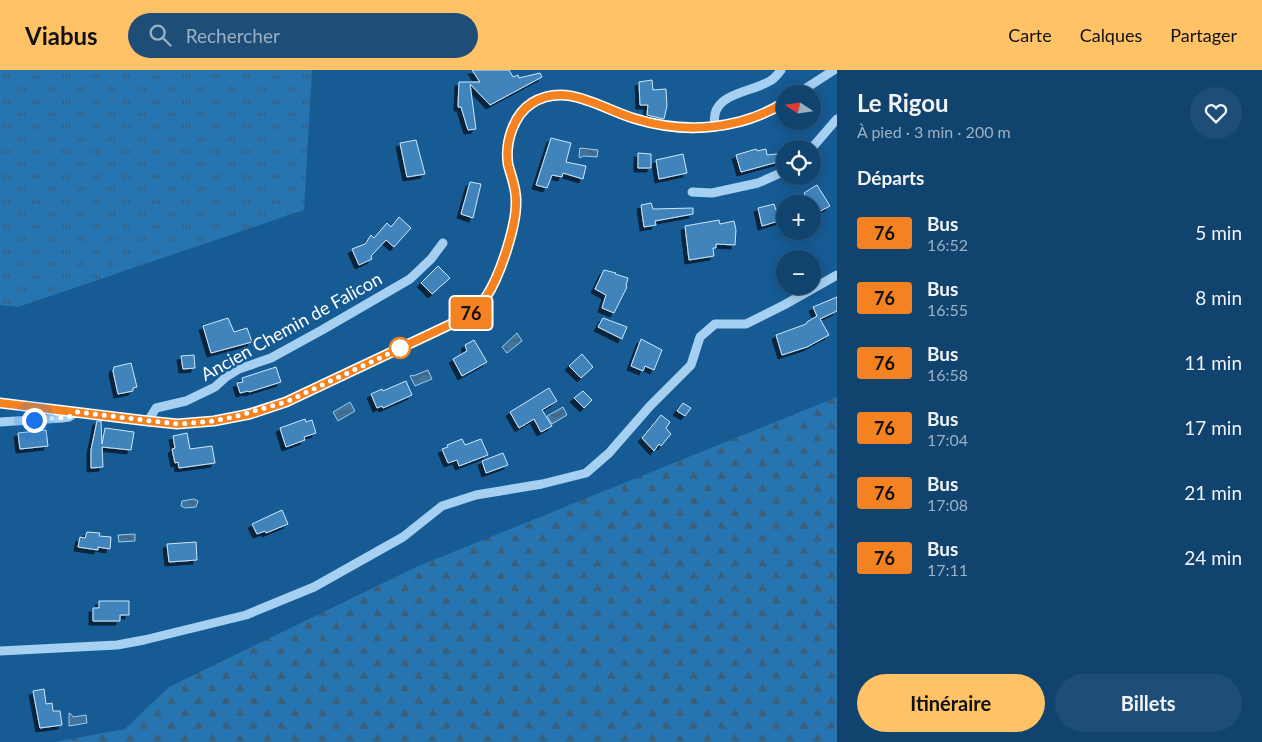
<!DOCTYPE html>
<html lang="fr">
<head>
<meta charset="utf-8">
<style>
  :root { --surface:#10446f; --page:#1e4e77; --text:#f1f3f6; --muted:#9cb0c3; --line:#305c82; --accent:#ffc266 }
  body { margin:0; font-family:Lato,sans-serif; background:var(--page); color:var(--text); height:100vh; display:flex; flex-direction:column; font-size:19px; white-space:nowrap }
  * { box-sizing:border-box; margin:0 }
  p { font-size:16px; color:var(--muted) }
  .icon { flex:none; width:28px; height:28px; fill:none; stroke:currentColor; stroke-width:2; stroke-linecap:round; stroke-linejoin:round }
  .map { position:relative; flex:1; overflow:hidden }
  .drawer { display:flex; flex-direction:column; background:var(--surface); width:425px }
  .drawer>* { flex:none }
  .badge { padding:0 10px; border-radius:4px; font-size:18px; line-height:32px }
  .needle { width:32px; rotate:283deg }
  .buttons { position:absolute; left:776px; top:15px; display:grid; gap:10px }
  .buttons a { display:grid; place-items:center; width:45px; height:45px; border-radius:50%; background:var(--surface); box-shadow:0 2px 12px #0003,0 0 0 1px var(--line); font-size:25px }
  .you { position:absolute; width:25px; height:25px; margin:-12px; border:4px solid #fff; border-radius:50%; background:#1a73e8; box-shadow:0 0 0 8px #1a73e833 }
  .map>.badge { position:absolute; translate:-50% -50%; box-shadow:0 0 0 2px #fff }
  h2 { padding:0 20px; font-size:19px; line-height:45px }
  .round { display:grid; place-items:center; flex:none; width:52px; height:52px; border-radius:26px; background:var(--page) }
  .head { display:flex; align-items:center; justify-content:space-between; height:85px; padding:0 20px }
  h1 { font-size:24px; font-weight:700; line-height:38px }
  .action { display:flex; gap:10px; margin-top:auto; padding:10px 20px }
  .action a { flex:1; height:58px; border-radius:30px; background:var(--accent); color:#111; font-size:20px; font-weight:700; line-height:58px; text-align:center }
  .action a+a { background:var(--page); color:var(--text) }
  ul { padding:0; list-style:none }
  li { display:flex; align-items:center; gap:15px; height:65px; padding:0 20px }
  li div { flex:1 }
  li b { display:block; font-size:19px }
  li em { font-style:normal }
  li .badge { min-width:55px; font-weight:700; text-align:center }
  header { display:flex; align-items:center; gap:30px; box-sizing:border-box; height:70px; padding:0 25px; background:var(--accent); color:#111 }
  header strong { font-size:24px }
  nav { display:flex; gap:28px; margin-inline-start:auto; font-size:18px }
  .search { width:350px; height:45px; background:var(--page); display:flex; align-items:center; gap:12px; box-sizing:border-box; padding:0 18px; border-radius:28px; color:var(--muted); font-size:19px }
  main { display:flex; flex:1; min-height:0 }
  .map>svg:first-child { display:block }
  .grass { fill:url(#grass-tufts) }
  .forest { fill:url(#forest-firs) }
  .water { fill:url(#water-waves); stroke:#98cdf3 }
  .building { fill:#3f84bb; stroke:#cde7fc; filter:url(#shadow) }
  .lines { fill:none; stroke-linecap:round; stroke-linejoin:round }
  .minor { stroke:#a6d0f1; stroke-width:9 }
  .line-casing { stroke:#fff; stroke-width:11 }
  .line { stroke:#f58220; stroke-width:8 }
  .walk { stroke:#fff; stroke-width:5; stroke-dasharray:0 9 }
  .stop-dot { fill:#fff; stroke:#f58220; stroke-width:2.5 }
  .labels { text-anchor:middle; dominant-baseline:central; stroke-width:5; stroke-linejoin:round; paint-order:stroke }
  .street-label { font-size:18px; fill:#fff; stroke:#165b94 }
</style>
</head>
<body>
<header>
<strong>Viabus</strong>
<div class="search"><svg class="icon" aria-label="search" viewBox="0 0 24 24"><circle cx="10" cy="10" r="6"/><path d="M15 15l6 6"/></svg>Rechercher</div>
<nav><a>Carte</a><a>Calques</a><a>Partager</a></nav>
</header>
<main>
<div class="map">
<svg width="837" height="672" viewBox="0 0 837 672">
  <defs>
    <pattern id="grass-tufts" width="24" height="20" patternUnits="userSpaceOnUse" patternTransform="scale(1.25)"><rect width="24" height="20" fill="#2674b0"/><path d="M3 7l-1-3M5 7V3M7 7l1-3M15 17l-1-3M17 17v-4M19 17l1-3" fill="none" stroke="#3b5e79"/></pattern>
    <pattern id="forest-firs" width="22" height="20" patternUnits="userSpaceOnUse" patternTransform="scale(1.25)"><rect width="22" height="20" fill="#2674b0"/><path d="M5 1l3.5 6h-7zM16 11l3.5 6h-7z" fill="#3b5e79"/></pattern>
    <pattern id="water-waves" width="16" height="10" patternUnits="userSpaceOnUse" patternTransform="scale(1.25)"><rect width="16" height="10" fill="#42739c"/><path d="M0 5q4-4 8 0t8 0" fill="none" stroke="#485c6c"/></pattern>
    <filter id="shadow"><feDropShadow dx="-4" dy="4" stdDeviation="0" flood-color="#0009"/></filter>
  </defs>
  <rect width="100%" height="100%" fill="#165b94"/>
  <path class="grass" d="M 0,0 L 312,0 L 304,140 L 18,237 L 0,235 Z"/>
  <path class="forest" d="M 837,327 L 837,672 L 55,672 L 125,659 L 169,617 L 416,497 Z"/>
  <g class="water">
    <path d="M 580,78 L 598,80 L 597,87 L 583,86 L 580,88 L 579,86 Z"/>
    <path d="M 517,263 L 522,271 L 507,283 L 502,277 Z"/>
    <path d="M 428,300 L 432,309 L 415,316 L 410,306 L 412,305 L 413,306 Z"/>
    <path d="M 350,332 L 355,341 L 338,351 L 333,342 Z"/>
    <path d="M 563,337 L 567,345 L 552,354 L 547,346 Z"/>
    <path d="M 194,429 L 198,431 L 196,437 L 185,438 L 181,436 L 182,431 Z"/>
    <path d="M 135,464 L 135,471 L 119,472 L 118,465 Z"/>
    <path d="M 69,643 L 71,644 L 73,647 L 86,645 L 87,653 L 69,656 Z"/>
  </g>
  <g class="building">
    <path d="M 472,0 L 509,0 L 513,7 L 518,5 L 519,8 L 540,3 L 542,7 L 490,35 L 470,14 L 476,59 L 468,60 L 461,37 L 458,37 L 459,12 L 480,12 Z"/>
    <path d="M 652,10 L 653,20 L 666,19 L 667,36 L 664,49 L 647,45 L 648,35 L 640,35 L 639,12 Z"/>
    <path d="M 551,68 L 571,73 L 566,92 L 586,96 L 583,109 L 563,103 L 562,107 L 552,105 L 547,118 L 536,115 Z"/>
    <path d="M 416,70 L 425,104 L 407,107 L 400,73 Z"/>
    <path d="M 756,79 L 757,81 L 766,79 L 767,85 L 785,83 L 785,90 L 741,102 L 736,85 Z"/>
    <path d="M 638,83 L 651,84 L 651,98 L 638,98 Z"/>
    <path d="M 683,84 L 687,103 L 659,109 L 656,90 Z"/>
    <path d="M 470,112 L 481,114 L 473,148 L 461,144 Z"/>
    <path d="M 817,115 L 830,136 L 815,144 L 812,139 L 812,134 L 809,134 L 804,123 Z"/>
    <path d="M 651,133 L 653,139 L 693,138 L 693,144 L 655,151 L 656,155 L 644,157 L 641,135 Z"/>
    <path d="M 774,134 L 776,140 L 779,139 L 782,150 L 762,156 L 758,138 Z"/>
    <path d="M 399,147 L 411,158 L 394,177 L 386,170 L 371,186 L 372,189 L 359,195 L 352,179 L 365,174 L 371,165 L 374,168 L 387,153 L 391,157 Z"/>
    <path d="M 719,150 L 720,154 L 734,151 L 736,160 L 735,175 L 716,174 L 716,178 L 713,178 L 714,186 L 689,190 L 685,156 Z"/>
    <path d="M 438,196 L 450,208 L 432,224 L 421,213 Z"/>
    <path d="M 604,200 L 616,203 L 615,204 L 628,208 L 626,216 L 627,217 L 614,243 L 602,238 L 606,225 L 595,219 Z"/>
    <path d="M 837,227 L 837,241 L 820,249 L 829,265 L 807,277 L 782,285 L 776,265 L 806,254 L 807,252 L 817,246 L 813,237 Z"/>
    <path d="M 228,248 L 234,262 L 247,258 L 252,272 L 211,283 L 203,256 Z"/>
    <path d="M 603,248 L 627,257 L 622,269 L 598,257 Z"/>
    <path d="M 641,269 L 662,280 L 654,300 L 645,296 L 643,301 L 631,296 Z"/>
    <path d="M 474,270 L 487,292 L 462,306 L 453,289 L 467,281 L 465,275 Z"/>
    <path d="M 582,284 L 593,297 L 581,308 L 569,296 Z"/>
    <path d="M 194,285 L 195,298 L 183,299 L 181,286 Z"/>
    <path d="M 131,293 L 137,317 L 133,318 L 133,321 L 118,324 L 113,301 L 114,297 Z"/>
    <path d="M 276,297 L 281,312 L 249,322 L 248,321 L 240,323 L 237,313 L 243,312 L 242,308 Z"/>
    <path d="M 406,311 L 412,325 L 383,338 L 382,336 L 377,338 L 371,324 L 382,319 L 383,321 Z"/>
    <path d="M 549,318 L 557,331 L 542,340 L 552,356 L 541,362 L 534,349 L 519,358 L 510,342 Z"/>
    <path d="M 583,321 L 592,330 L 584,338 L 574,328 Z"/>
    <path d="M 683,333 L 691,338 L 685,346 L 677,341 Z"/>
    <path d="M 661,345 L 670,352 L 666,358 L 671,364 L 661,376 L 659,374 L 654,381 L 642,368 Z"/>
    <path d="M 305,349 L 306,352 L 312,350 L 316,363 L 304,367 L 305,370 L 286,377 L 280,358 Z"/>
    <path d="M 97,351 L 101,351 L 102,374 L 105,358 L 134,362 L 131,380 L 102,377 L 103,397 L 91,398 L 91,380 Z"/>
    <path d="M 46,360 L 48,376 L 20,379 L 18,363 Z"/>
    <path d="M 187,363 L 190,379 L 212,376 L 215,393 L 179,398 L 178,392 L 175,393 L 172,379 L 175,378 L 173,366 Z"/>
    <path d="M 462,369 L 465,375 L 481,369 L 488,385 L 459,396 L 457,390 L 448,393 L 442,379 L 448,377 L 447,375 Z"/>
    <path d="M 503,383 L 508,395 L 486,403 L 482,391 Z"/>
    <path d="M 282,440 L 288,454 L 266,463 L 265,461 L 257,464 L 252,454 Z"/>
    <path d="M 87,462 L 100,463 L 99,466 L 111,467 L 110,479 L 98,477 L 98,480 L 78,477 L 80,467 L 85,468 Z"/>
    <path d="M 196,472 L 197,490 L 169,492 L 167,474 Z"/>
    <path d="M 99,531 L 129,531 L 129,545 L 120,545 L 120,551 L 93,551 L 93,538 L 99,538 Z"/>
    <path d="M 44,619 L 46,634 L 52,633 L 53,641 L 60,641 L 62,655 L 40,658 L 33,621 Z"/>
  </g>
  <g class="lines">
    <g class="minor">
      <path d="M 797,24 L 834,0"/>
      <path d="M 715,56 C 709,23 748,24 770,11 C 774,9 778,4 781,0"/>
      <path d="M 811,79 L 837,49"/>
      <path d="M 692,122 L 712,123 L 758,113 L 785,101"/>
      <path d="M 0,333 L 177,354 L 214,351 L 237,346 L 286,332 L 464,248 C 472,242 480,235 486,227 C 500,206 517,155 516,130 C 516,117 511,106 508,94 C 505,73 513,45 532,33 C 561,15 591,31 618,43 C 633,50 650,54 665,56 C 705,64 752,53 785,32"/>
      <path d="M 148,351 L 156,338 L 186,331 L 215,317 L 226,307 L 239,299 L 271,288 L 322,260 L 410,209 L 431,189 L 443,173"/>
      <path d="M 0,352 L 62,348 L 69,347 L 77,342"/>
      <path d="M 0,581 L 117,575 L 144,570 L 246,545 L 314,517 L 403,467 L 442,436 L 476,425 L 542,414 L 586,403 L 609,383 L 650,336 L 691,295 L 700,267 L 715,254 L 746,254 L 784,235 L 837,205"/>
    </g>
  </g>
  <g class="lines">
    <g class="line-casing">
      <path id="line" d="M 0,333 L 148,351 L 177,354 L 214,351 L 250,344 L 286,332 L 464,248 C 472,242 480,235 486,227 C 500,206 517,155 516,130 C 516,117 511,106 508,94 C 505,73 513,45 532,33 C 567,11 603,40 636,49 C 685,64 741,60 785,32"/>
    </g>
    <use href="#line" class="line"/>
    <path class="walk" d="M 34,350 L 69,347 L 77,342 L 177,354 L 214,351 L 237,346 L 286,332 L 403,277 L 400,278"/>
  </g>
  <circle class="stop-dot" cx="400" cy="278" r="10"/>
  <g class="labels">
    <g class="street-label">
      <text transform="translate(291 256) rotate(-29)">Ancien Chemin de Falicon</text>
    </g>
  </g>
</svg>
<div class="buttons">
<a><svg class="needle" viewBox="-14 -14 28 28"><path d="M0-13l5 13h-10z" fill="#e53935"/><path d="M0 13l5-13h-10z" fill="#9cb0c3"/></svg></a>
<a><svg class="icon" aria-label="locate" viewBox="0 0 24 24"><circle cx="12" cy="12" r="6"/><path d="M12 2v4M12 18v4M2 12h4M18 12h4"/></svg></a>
<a>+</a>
<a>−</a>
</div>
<div class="you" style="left:34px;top:350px"></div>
<b class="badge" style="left:471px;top:243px;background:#f58220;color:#111">76</b>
</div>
<section class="drawer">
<div class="head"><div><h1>Le Rigou</h1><p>À pied · 3 min · 200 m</p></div><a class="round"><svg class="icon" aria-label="heart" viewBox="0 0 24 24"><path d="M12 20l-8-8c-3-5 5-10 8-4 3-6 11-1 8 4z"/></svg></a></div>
<h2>Départs</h2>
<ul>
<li><span class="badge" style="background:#f58220;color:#111">76</span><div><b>Bus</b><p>16:52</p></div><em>5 min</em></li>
<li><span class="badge" style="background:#f58220;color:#111">76</span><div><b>Bus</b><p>16:55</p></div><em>8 min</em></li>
<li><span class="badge" style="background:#f58220;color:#111">76</span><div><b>Bus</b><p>16:58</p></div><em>11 min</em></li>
<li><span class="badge" style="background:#f58220;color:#111">76</span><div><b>Bus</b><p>17:04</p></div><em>17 min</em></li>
<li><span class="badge" style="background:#f58220;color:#111">76</span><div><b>Bus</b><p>17:08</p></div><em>21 min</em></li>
<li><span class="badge" style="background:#f58220;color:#111">76</span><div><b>Bus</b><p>17:11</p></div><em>24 min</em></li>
</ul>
<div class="action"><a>Itinéraire</a><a>Billets</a></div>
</section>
</main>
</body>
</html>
